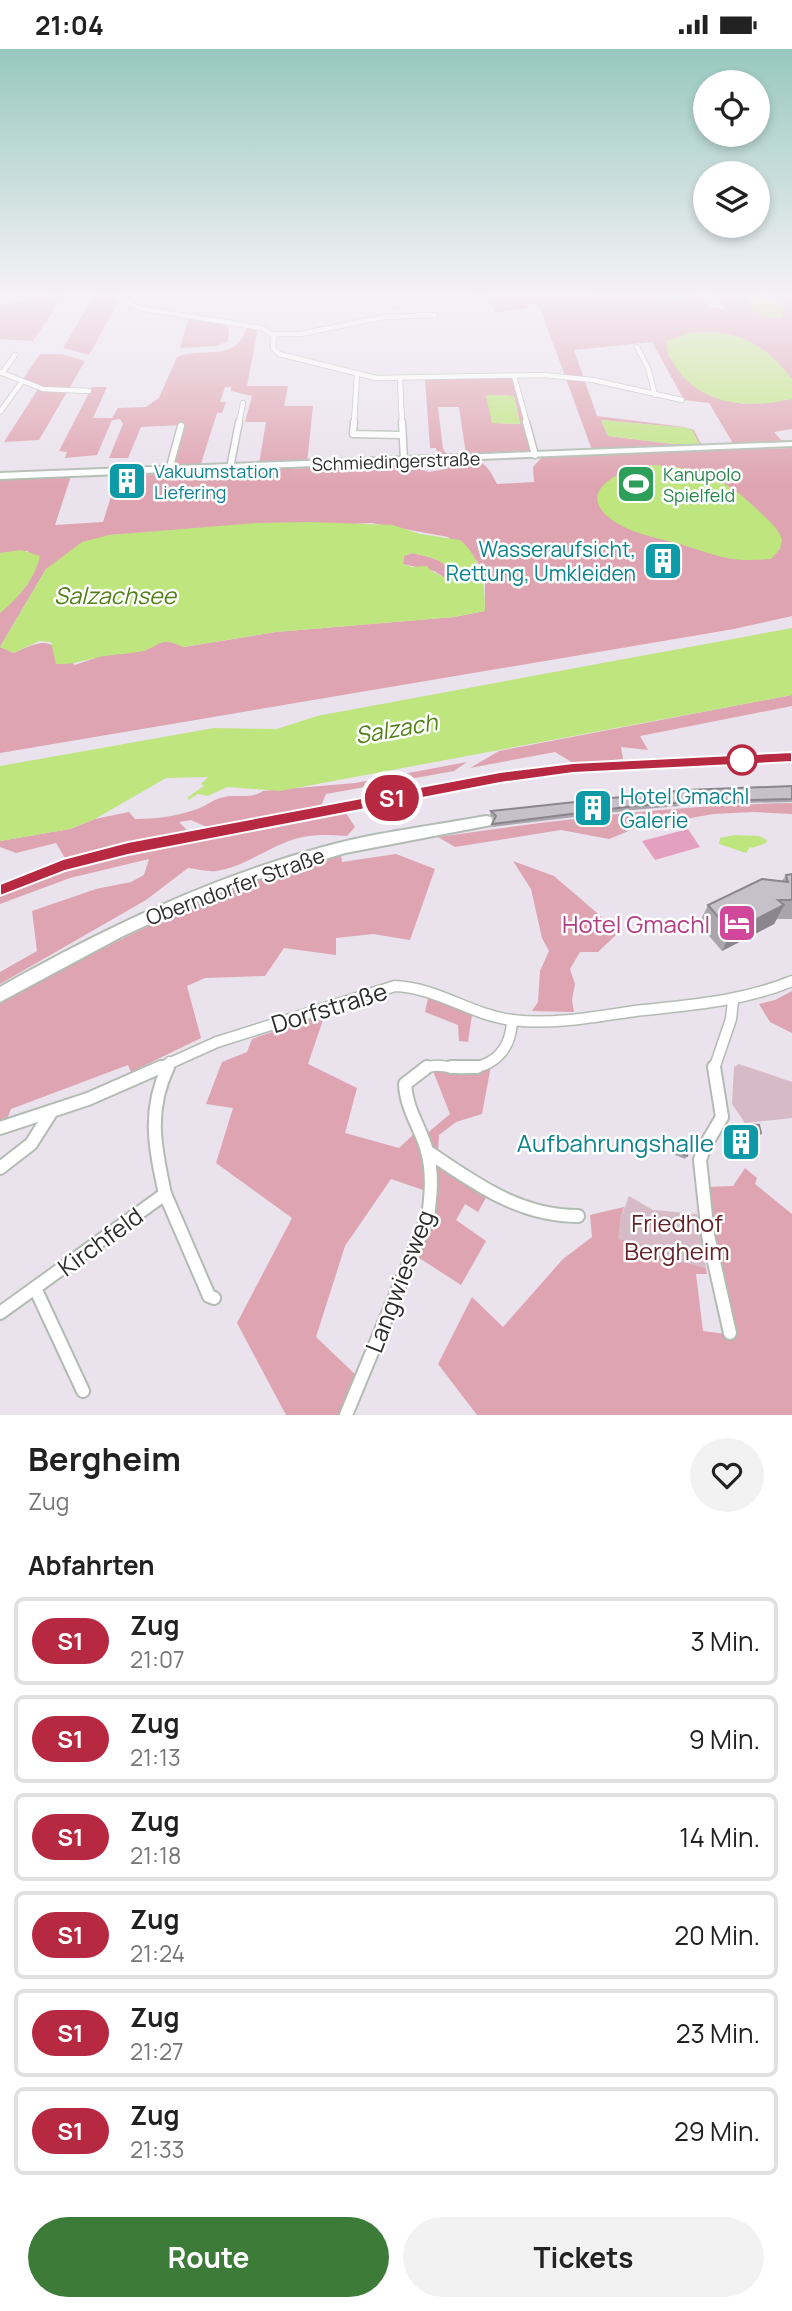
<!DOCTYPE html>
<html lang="de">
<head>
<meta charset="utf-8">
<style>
  :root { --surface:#fff; --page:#f2f2f2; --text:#222; --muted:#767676; --line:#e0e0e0; --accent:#3d7c38 }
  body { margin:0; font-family:Manrope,sans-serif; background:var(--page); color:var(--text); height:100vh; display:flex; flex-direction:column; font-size:26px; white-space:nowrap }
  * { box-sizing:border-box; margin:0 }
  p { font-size:23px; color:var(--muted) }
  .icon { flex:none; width:38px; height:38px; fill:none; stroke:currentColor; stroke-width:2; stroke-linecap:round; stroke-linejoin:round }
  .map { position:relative; height:1366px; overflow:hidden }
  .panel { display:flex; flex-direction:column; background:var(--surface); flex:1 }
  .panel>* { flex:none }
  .badge { padding:0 14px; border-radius:23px; font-size:24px; line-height:46px }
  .buttons { position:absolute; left:693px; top:21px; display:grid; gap:14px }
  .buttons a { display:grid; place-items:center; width:77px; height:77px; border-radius:50%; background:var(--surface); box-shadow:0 4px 10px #0003; font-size:35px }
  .map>.badge { position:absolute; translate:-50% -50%; box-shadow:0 0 0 4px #fff }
  h2 { padding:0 28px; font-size:26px; line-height:63px }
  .round { display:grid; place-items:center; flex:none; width:74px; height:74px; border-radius:37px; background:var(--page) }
  .headline { display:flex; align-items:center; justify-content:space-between; height:119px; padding:0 28px }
  h1 { font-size:33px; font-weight:700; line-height:52px }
  .cta { display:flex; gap:14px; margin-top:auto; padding:14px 28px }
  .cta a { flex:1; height:80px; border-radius:42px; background:var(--accent); color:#fff; font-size:28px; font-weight:700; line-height:80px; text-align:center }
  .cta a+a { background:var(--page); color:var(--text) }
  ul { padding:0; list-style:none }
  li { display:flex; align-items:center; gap:21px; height:88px; margin:0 14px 10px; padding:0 14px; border:4px solid var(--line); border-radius:10px }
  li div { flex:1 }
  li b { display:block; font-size:26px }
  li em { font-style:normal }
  li .badge { min-width:77px; font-weight:700; text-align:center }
  .status { display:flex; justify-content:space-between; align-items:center; height:49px; padding:0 35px; background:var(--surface); direction:ltr }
  .status svg { height:19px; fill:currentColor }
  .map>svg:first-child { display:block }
  .green { fill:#dea4b1; fill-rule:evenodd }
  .cemetery { fill:#d6bac5 }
  .pitch { fill:#e4a0c0 }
  .water { fill:#bfe57f; fill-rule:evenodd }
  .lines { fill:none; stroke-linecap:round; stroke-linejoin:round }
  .stream { stroke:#bfe57f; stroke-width:2 }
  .street-far3-casing { stroke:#b2bcb2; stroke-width:6 }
  .street-far2-casing { stroke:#b2bcb2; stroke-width:9 }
  .street-far1-casing { stroke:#b2bcb2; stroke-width:13 }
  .street-casing { stroke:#b2bcb2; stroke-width:16 }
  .secondary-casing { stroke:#b2bcb2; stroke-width:4 }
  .street-far3 { stroke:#fff; stroke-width:4.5 }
  .street-far2 { stroke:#fff; stroke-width:6 }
  .street-far1 { stroke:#fff; stroke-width:10 }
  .street { stroke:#fff; stroke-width:12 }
  .secondary { fill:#fff; fill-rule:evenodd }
  .rail-far1-casing { stroke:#a5b6a4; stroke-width:5 }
  .rail-casing { stroke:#a5b6a4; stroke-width:6 }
  .rail-far1 { stroke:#fff; stroke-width:2.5; stroke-dasharray:8; stroke-linecap:butt }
  .rail { stroke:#fff; stroke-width:3.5; stroke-dasharray:10; stroke-linecap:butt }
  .wall { fill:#aaa5ad }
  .shaded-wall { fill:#8b868d }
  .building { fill:#c6c0c9; stroke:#8b868d; stroke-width:2 }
  .line { fill:#b72841; stroke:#fff; stroke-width:2 }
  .stop-dot { fill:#fff; stroke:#b72841; stroke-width:3.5 }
  .labels { text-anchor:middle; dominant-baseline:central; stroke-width:5; stroke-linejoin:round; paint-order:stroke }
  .far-street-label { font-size:18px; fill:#2d2d2d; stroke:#fff }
  .far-culture-label { font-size:18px; fill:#0d838f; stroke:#fff; text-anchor:start }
  .far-leisure-label { font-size:18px; fill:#27864d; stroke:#fff; text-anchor:start }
  .culture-label { font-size:21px; fill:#0d838f; stroke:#fff; text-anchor:end }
  .street-label { font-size:21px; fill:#2d2d2d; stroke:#fff }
  .water-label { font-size:23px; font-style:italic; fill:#528119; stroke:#fff }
  .near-hotel-label { font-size:24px; fill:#b23c85; stroke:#fff; text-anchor:end }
  .near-street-label { font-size:24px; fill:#2d2d2d; stroke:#fff }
  .near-culture-label { font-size:24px; fill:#0d838f; stroke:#fff; text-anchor:end }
  .near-park-label { font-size:24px; fill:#662229; stroke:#fff }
</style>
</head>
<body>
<div class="status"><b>21:04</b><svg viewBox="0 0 49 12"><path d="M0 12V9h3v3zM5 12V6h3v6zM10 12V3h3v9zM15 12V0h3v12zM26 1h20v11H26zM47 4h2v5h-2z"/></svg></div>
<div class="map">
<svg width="792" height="1366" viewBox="0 0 792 1366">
  <rect width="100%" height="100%" fill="#eae2ed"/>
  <g class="green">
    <path d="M 47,246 L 64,246 L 33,292 L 0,290 L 0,257 Z"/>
    <path d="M 95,246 L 122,246 L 89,306 L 63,299 Z"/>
    <path d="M 472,246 L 589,248 L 589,246 L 699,246 L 709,258 L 726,261 L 715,246 L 742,246 L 750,254 L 754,263 L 769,268 L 785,257 L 775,246 L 792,246 L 792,330 C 762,293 738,280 689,284 L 668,306 L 690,334 L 742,355 L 792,350 L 792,380 L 774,383 L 781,391 L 792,391 L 792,394 L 734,396 L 709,354 L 684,351 L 652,293 L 574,301 L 597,367 L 684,378 L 694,381 L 702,397 L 592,401 L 539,256 L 528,254 L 527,259 L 496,264 C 489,252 487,248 472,246 ZM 601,371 L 688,379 L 699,394 L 673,395 L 608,387 Z"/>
    <path d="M 189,268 L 225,274 L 229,281 L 228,292 L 217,297 L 180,299 Z"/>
    <path d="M 247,277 L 258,279 L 247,337 L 288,337 L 284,357 L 313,357 L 307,414 L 259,415 L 266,373 L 245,373 L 252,347 L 231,342 L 231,338 L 225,338 L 220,353 L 226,353 L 222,364 L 217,364 L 200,418 L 171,419 L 182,376 L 141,378 L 128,409 L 109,409 L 123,375 L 120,370 L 112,371 L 97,406 L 65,409 L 67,403 L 59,402 L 92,338 L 107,338 L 93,369 L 112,369 L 118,359 L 146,358 L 159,349 L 177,308 C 204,297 237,315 247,277 Z"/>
    <path d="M 40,305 L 62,305 L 85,312 L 39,391 L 4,393 L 38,340 L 21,333 Z"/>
    <path d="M 513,329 L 532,403 L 466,406 L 459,358 L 438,358 L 443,400 L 448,407 L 438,408 L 436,399 L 430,399 L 425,330 ZM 489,346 L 514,347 L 520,375 L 492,374 Z"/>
    <path d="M 792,399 L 792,567 L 734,580 L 0,704 L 0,598 L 14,604 C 48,588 49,591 75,616 L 101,607 L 146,601 L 156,594 L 170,592 L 184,598 L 276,583 L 454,568 L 485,562 L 485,536 L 478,513 L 448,488 L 372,474 L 109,486 L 46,520 L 0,598 L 0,564 L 28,535 L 28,502 L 0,504 L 0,429 L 69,426 L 70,430 L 55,476 L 103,473 L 115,435 L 133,435 L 136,426 L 403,415 L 429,423 L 445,420 L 450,414 C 478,409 484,408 497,435 L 534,433 L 533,418 L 543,407 Z"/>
    <path d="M 412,504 C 426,507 448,511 452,525 L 445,529 L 434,522 L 403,515 L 404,507 Z"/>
    <path d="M 792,646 L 792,657 L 640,687 L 648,701 L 621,698 L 623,710 L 575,715 L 555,703 L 470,719 L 499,702 Z"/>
    <path d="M 467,713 L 454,722 L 326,745 L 320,759 L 209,779 L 191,771 L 179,773 L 189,783 L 65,809 L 56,794 L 16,804 L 0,798 L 0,792 L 70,780 L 95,770 L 129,763 L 135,770 C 157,770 179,767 200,759 C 207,756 213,751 220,749 C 236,744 250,751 263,742 L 355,734 Z"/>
    <path d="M 792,754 L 792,765 L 754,763 L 713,765 L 636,779 L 609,790 L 561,781 L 455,798 L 438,788 C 556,771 673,756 792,754 Z"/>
    <path d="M 344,761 L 355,778 L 347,787 C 332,786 318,785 303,788 C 272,794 247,818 216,822 C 207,823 197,820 188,819 L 146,851 L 0,935 L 0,923 L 37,902 L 32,862 L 96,840 L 131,833 L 144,826 L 149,810 L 70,829 L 0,855 L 0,843 L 93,811 Z"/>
    <path d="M 396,805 L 435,820 L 410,891 L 373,885 L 336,889 L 336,906 L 284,899 L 265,927 L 205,929 L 187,937 L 201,989 L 131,1023 L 128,1016 L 11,1060 L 7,1070 L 0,1072 L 0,955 C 108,894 220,837 341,806 L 342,813 Z"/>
    <path d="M 513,812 L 554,827 L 619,883 L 598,903 L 580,903 L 570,920 L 575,935 L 572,951 L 574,963 L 532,962 L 538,953 L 540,922 L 549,902 L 542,889 L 531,840 Z"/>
    <path d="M 792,942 L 792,984 L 770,973 L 759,955 L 775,951 Z"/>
    <path d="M 429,945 L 459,957 L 472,966 L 468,993 L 459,992 L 458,976 L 425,963 Z"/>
    <path d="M 325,965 L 308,1015 L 357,1039 L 345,1084 L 399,1099 L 415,1084 L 423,1102 L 429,1143 L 391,1130 L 345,1197 L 316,1288 L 358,1328 L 341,1366 L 286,1366 L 237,1274 L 292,1169 L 216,1114 L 233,1059 L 206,1055 L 222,1013 L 247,1003 L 252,990 Z"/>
    <path d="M 491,1017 L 482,1065 L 456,1073 L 439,1086 L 438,1103 L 424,1087 L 450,1065 L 433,1022 L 471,1025 Z"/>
    <path d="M 439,1115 L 487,1147 L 478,1163 L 465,1155 L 456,1171 L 486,1192 L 461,1236 L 416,1207 L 436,1116 Z"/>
    <path d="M 745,1119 L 757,1129 L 755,1135 L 792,1165 L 792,1366 L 477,1366 L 438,1315 L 472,1248 L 503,1278 L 563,1210 L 592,1188 L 590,1166 L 624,1158 L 620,1171 L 657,1199 L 658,1206 L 706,1219 L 707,1225 L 696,1225 L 703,1282 L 733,1286 L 707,1155 L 708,1138 L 733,1137 Z"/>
  </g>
  <g class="cemetery">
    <path d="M 739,1015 L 792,1033 L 792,1069 L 745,1074 L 732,1055 L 734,1018 Z"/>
    <path d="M 629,1147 L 653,1161 L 697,1165 L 706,1219 L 657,1206 L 656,1199 L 618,1190 L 620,1171 Z"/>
  </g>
  <path class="pitch" d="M 688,780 L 700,798 L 655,811 L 642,792 Z"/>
  <g class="water">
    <path d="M 742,246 L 775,246 L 786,261 L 782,262 L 782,268 L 769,268 L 753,263 L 754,260 Z"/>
    <path d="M 689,284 C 738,280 762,293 792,330 L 792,350 C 749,360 701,357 675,317 C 670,308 665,302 667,292 Z"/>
    <path d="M 489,346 L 514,347 L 520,375 L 492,374 L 486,347 Z"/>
    <path d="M 601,371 L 688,379 L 693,382 L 699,395 L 673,395 L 608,387 Z"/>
    <path d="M 651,416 C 699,418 725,429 759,462 C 768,471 779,479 782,491 L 780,500 L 771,510 C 730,513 724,509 686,497 C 665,490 644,488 624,478 C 568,449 611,422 651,416 Z"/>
    <path d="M 309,473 L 393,476 L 420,485 L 460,491 C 482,510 485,534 485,562 L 454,568 L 276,583 L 183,598 C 159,587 163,596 143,602 C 131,605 117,605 105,607 C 85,610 77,616 56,615 L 51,593 L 39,592 L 14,604 L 0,598 L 46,520 L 82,493 L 109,486 L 256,474 ZM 412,504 C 425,507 449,511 452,526 L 445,529 L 430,521 L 427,517 L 412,518 L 403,515 L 404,507 Z"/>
    <path d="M 21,501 L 40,507 C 35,530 18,549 0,564 L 0,504 Z"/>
    <path d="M 792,579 L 792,646 L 280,742 L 227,738 L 208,747 L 198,745 L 188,751 L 188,748 L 204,737 L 201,735 L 208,728 L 166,729 L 95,770 L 70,780 L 0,792 L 0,717 L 214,679 L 277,680 L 317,667 Z"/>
    <path d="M 735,786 L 759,787 L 767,791 L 766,794 L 752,799 L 750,798 L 746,804 L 719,795 L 720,789 Z"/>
  </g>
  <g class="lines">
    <path class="stream" d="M 668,252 L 690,246"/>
    <g class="street-far3-casing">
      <g id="street-far3">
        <path d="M 123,246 L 132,256 L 143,260 L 262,279 L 274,287 L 273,299 L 279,305 L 376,329 L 544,326 L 593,331 L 682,351"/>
        <path d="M 397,246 L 398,256"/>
        <path d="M 273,285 L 300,285 L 385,268 L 435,266"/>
        <path d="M 637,298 L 648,319 L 655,346"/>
        <path d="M 0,323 L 43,340 L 89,342"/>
        <path d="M 2,324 L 15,306"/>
        <path d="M 514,327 L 527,374"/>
        <path d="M 400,330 L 402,374"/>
        <path d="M 0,363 L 21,334"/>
        <path d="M 239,374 L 243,354"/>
        <path d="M 354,374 L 357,325"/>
      </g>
    </g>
    <g class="street-far2-casing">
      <g id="street-far2">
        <path d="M 354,373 L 353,385 L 401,386"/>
        <path d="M 402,373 L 404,411"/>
        <path d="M 526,373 L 535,406"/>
        <path d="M 230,419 L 239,373"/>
        <path d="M 169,421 L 181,377"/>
      </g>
    </g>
    <g class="street-far1-casing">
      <g id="street-far1">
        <path d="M 157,1020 L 217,993 L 395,937 C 438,939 471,966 512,971 C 553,976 595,968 635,962 C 689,956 741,953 792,932"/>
        <path d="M 167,1020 L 170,1013"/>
        <path d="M 423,1020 C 435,1014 444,1018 456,1019 C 490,1022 511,1004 512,971"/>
        <path d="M 714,1020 L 731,970 L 733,952"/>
      </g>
    </g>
    <g class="street-casing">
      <g id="street">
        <path d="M 451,1018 L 477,1018"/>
        <path d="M 714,1018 L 722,1068 L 705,1097 L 700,1111 L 708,1186 L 730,1284"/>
        <path d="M 0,1079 L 88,1050 L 161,1018"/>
        <path d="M 427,1102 C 474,1134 519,1167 578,1167"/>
        <path d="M 0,1119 L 31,1095 L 52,1062"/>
        <path d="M 165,1145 L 209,1247 L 214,1249"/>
        <path d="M 35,1239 L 83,1342"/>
        <path d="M 0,1264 L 165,1145 C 155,1099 147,1062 168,1018"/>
        <path d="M 346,1366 L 428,1168 C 431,1146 433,1124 427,1102 C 421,1079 406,1060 405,1035 L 427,1018"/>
      </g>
    </g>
    <g class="secondary-casing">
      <g id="secondary">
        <path d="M 792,393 L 792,397 L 0,430 L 0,424 Z"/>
        <path d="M 486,767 L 491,768 L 493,772 L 491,776 L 345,804 L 245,834 L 203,850 L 123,887 L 0,953 L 0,938 C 103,880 209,829 323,798 C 376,783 432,777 486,767 Z"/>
      </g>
    </g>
    <use href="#street-far3" class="street-far3"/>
    <use href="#street-far2" class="street-far2"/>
    <use href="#street-far1" class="street-far1"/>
    <use href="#street" class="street"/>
    <use href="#secondary" class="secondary"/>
    <g class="rail-far1-casing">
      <path id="rail-far1" d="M 393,749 L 500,729 L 573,719 L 792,708"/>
    </g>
    <g class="rail-casing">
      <path id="rail" d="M 0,840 L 63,816 L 128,799 L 403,747"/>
    </g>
    <use href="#rail-far1" class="rail-far1"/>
    <use href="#rail" class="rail"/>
  </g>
  <g class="wall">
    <path d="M 792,737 L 792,753 L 702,755 L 633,761 L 492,778 L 495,770 L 490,765 L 491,762 Z"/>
    <path d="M 792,825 L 792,870 L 777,870 L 774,875 L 722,902 L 699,875 L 708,856 L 782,832 L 786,826 Z"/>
    <path d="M 743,1075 L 761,1084 L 757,1090 L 737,1103 L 729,1096 Z"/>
    <path d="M 673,1096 L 687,1107 L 685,1110 L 673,1105 L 671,1098 Z"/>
  </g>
  <g class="shaded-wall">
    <path d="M 784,856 L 774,875 L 722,902 L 731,883 Z"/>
    <path d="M 761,1084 L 757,1090 L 737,1103 L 741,1097 Z"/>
  </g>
  <g class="building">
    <path d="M 792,737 L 792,750 L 704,752 L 634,757 L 492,775 L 496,767 L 491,762 L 686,741 Z"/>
    <path d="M 792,825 L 792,851 L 778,851 L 784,856 L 731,883 L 708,856 L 762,830 L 788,833 L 786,826 Z"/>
    <path d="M 743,1075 L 759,1076 L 761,1084 L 741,1097 L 732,1091 Z"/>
    <path d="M 676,1093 L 689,1098 L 687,1107 L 674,1102 L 673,1096 Z"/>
  </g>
  <linearGradient id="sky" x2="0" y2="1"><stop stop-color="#97c8be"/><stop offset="0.56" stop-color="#f6f2f7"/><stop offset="1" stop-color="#f6f2f7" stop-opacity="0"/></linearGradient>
  <rect width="792" height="437" fill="url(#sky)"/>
  <path class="line" d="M 792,703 L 792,713 L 573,724 L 500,734 L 128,806 L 65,822 L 0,847 L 0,835 L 63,810 L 128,793 L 500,723 L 573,714 Z"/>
  <defs>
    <g id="building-square" transform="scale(2.0125)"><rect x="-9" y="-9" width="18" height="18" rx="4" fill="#0f9aa8" stroke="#fff"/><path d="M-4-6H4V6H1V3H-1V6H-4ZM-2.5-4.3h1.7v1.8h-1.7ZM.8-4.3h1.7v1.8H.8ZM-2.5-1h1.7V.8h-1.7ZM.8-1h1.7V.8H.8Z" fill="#fff"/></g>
    <g id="stadium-square" transform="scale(2.0125)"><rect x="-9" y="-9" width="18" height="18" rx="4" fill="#2e9e5b" stroke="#fff"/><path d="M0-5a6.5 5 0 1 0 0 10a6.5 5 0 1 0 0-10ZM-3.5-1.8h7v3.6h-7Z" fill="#fff"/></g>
    <g id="hotel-square" transform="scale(2.0125)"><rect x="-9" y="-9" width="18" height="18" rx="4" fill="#d1479c" stroke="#fff"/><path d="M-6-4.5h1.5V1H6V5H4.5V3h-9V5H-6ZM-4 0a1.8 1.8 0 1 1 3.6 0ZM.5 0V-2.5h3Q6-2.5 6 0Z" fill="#fff"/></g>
  </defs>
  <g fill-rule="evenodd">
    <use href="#building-square" x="127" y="432"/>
    <use href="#stadium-square" x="636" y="435"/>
    <use href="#building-square" x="663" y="512"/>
    <use href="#building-square" x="593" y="759"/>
    <use href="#hotel-square" x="737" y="874"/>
    <use href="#building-square" x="741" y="1093"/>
  </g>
  <circle class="stop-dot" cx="742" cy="711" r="14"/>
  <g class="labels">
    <g class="far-street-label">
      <text transform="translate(396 412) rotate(-2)">Schmiedingerstraße</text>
    </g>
    <g class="far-culture-label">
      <text x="154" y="422">Vakuumstation<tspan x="154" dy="21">Liefering</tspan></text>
    </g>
    <g class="far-leisure-label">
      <text x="663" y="425">Kanupolo<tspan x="663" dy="21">Spielfeld</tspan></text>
    </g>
    <g class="culture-label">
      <text x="636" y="500">Wasseraufsicht,<tspan x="636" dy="24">Rettung, Umkleiden</tspan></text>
      <text x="620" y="747" text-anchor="start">Hotel Gmachl<tspan x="620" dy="24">Galerie</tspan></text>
    </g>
    <g class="street-label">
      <text transform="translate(235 837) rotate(-20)">Oberndorfer Straße</text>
    </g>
    <g class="water-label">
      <text x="115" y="546">Salzachsee</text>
      <text transform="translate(396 679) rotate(-10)">Salzach</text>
    </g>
    <g class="near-hotel-label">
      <text x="710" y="874">Hotel Gmachl</text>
    </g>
    <g class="near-street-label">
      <text transform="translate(329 958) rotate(-17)">Dorfstraße</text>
      <text transform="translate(100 1192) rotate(-36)">Kirchfeld</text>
      <text transform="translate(399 1232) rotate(-69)">Langwiesweg</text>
    </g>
    <g class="near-culture-label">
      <text x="714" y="1093">Aufbahrungshalle</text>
    </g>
    <g class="near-park-label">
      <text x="677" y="1173">Friedhof<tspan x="677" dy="28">Bergheim</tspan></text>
    </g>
  </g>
</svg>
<div class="buttons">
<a><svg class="icon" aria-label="locate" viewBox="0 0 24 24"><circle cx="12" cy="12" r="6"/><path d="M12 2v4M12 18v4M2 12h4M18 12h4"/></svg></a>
<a><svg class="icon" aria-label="layers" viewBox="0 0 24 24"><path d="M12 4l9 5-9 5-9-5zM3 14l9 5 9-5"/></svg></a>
</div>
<b class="badge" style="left:392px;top:749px;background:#b72841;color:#fff">S1</b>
</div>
<section class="panel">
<div class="headline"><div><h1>Bergheim</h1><p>Zug</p></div><a class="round"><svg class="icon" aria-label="heart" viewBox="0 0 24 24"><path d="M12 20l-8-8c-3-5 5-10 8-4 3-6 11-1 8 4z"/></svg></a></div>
<h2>Abfahrten</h2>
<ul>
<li><span class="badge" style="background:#b72841;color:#fff">S1</span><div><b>Zug</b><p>21:07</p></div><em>3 Min.</em></li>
<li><span class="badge" style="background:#b72841;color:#fff">S1</span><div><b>Zug</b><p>21:13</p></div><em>9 Min.</em></li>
<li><span class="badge" style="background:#b72841;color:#fff">S1</span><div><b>Zug</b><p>21:18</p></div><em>14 Min.</em></li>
<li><span class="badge" style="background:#b72841;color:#fff">S1</span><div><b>Zug</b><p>21:24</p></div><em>20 Min.</em></li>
<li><span class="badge" style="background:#b72841;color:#fff">S1</span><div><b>Zug</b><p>21:27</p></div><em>23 Min.</em></li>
<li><span class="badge" style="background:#b72841;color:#fff">S1</span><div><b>Zug</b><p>21:33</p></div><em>29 Min.</em></li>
</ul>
<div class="cta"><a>Route</a><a>Tickets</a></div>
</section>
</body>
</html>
